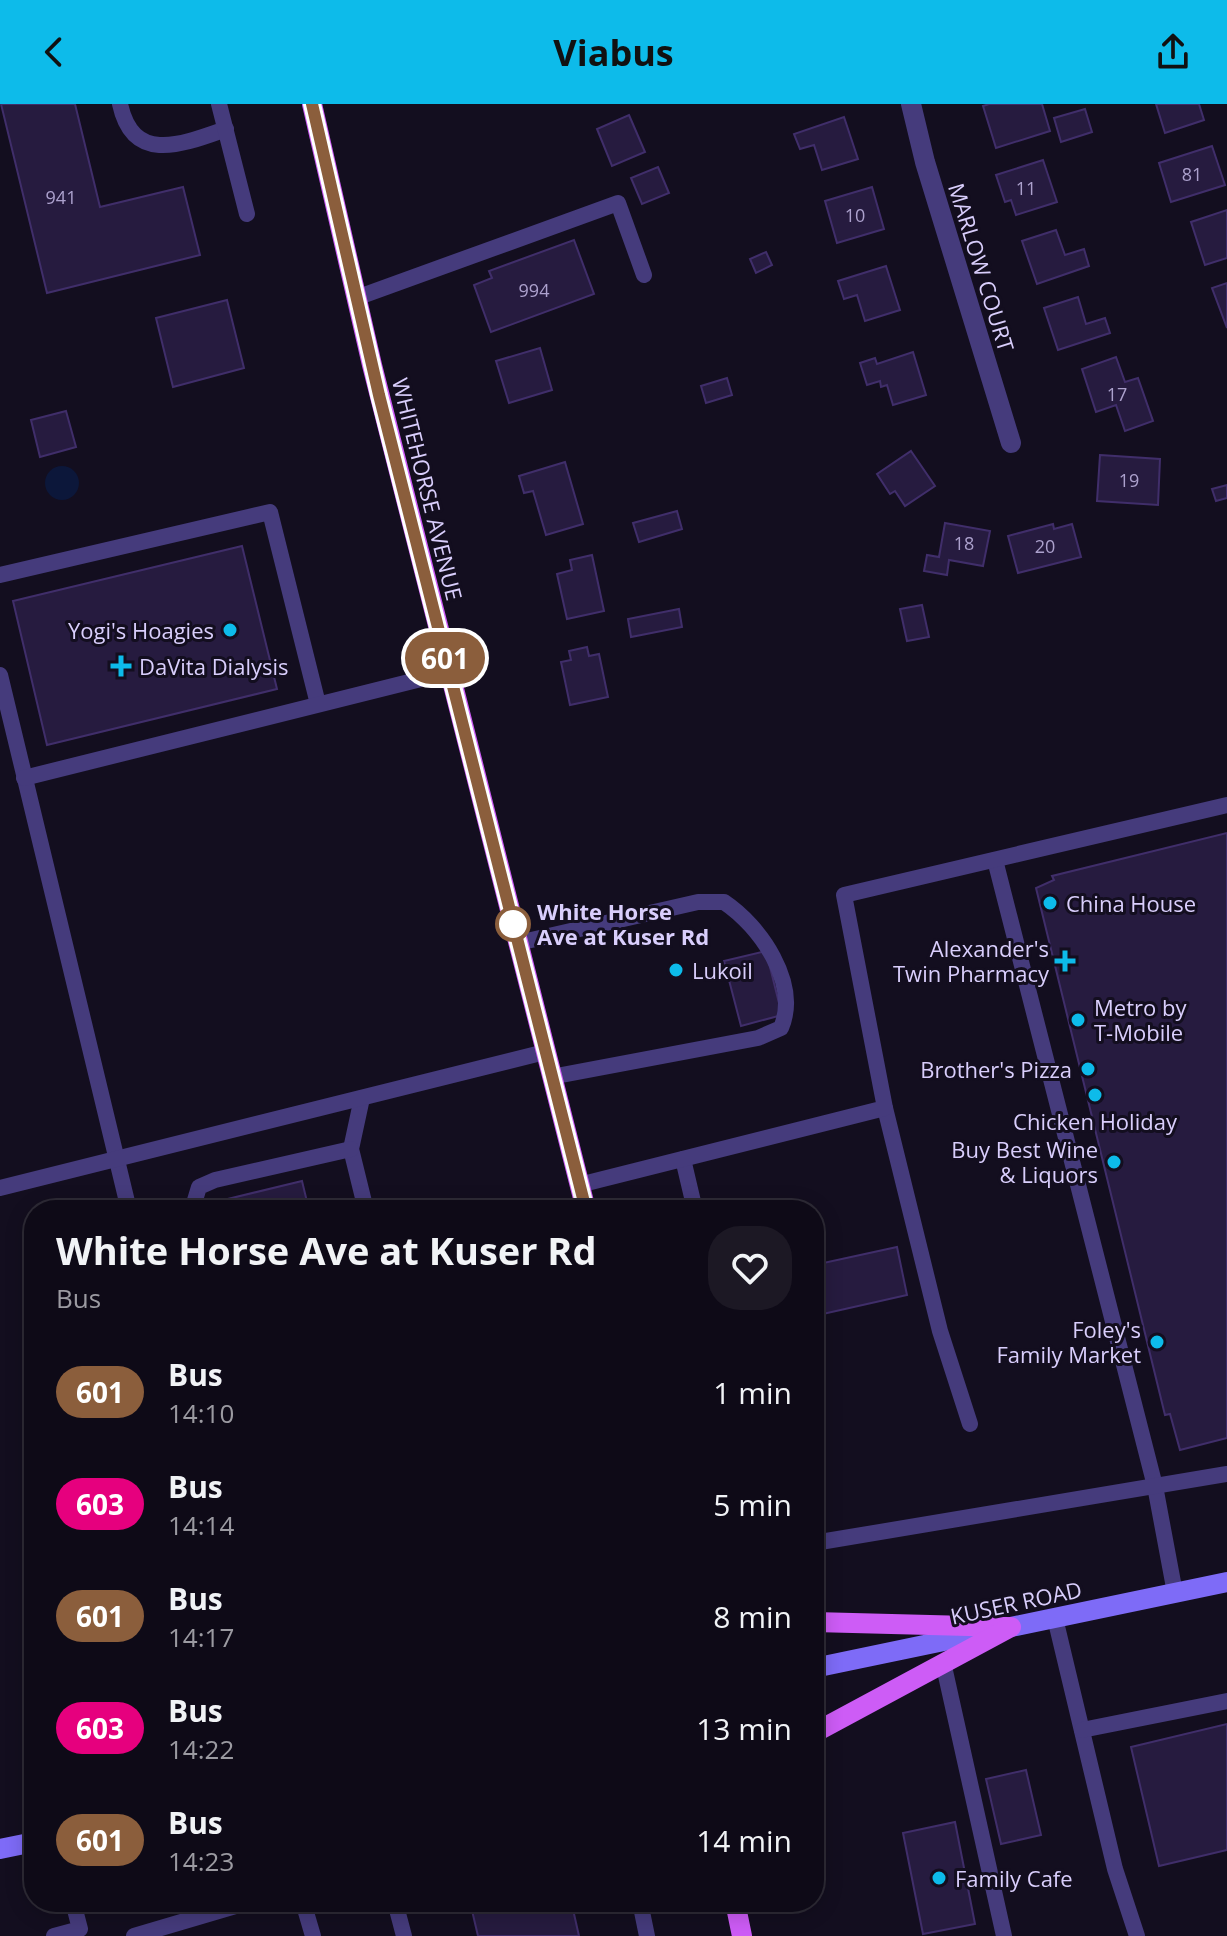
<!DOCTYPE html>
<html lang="en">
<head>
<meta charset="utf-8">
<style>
  :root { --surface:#0e0a17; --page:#1c1824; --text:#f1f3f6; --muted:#9b9aa1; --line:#2e2b36; --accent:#0dbbea }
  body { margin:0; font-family:"Open Sans",sans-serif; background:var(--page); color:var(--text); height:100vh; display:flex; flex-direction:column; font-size:30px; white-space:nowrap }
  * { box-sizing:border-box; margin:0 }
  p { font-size:26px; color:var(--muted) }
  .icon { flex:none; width:44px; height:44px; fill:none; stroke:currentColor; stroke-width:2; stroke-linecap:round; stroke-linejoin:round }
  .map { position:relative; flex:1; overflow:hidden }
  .details { position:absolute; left:24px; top:1096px; width:800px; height:712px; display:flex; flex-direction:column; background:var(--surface); border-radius:32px; box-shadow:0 4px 20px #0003,0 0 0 2px var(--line) }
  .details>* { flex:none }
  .badge { padding:0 16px; border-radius:26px; font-size:28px; line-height:52px }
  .map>.badge { position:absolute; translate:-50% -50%; box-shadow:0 0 0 4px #fff }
  .round { display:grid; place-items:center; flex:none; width:84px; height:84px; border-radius:32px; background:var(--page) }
  .head { display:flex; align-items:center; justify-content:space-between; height:136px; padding:0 32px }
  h1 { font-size:38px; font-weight:700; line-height:60px }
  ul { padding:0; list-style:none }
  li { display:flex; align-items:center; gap:24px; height:112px; padding:0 32px }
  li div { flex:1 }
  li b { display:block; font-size:30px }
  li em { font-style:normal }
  li .badge { min-width:88px; font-weight:700; text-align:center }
  header { display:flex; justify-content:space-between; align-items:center; height:104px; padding:0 32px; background:var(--accent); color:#111; font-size:36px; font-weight:700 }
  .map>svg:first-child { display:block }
  .water { fill:#0c173a }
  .building { fill:#261b3f; stroke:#402e6a; stroke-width:2 }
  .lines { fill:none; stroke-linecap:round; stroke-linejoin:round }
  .lane { stroke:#453b7c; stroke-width:16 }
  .street { stroke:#453b7c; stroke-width:20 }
  .secondary { stroke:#7e6bf7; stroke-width:20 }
  .primary { stroke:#cd5cf6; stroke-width:20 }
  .line-casing { stroke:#fff; stroke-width:18 }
  .line { stroke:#8b5e3c; stroke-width:12 }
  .poi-dot { fill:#0dbbea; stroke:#130e1f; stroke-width:3 }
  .stop-dot { fill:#fff; stroke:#8b5e3c; stroke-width:4 }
  .labels { text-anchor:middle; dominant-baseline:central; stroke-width:6; stroke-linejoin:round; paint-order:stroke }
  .number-label { font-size:18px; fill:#aca1cd }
  .street-label { font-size:22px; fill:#d9cefc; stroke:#130e1f }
  .poi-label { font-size:22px; fill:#d9cefc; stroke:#130e1f; text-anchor:end }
  .stop-label { font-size:22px; font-weight:bold; fill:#d9cefc; stroke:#130e1f; text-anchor:start }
</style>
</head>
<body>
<header><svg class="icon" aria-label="back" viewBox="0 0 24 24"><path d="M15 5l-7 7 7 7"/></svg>Viabus<svg class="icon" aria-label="share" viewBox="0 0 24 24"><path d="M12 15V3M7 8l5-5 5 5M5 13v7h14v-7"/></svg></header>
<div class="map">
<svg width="1227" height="1832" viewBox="0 0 1227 1832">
  <rect width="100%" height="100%" fill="#130e1f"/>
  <circle class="water" cx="62" cy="379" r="17"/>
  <g class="building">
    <path d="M 1,0 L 75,0 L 100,103 L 183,83 L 200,151 L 47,189 Z"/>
    <path d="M 989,0 L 1042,0 L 1050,27 L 996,44 L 983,2 Z"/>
    <path d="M 1156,0 L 1199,0 L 1204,16 L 1165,29 Z"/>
    <path d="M 1085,5 L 1092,28 L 1061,38 L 1054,14 Z"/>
    <path d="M 629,11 L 645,48 L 612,62 L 597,25 Z"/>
    <path d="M 844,13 L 858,55 L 822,66 L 814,41 L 800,45 L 794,30 Z"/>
    <path d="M 1212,42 L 1225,81 L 1171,98 L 1159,59 Z"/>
    <path d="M 1043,56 L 1057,98 L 1016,111 L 1011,96 L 1005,98 L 996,71 Z"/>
    <path d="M 658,63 L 669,89 L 642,100 L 631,74 Z"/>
    <path d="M 872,83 L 884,125 L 837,139 L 825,97 Z"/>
    <path d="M 1227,106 L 1227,154 L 1205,161 L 1191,118 Z"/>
    <path d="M 1056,126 L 1065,151 L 1084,145 L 1089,162 L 1037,180 L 1022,137 Z"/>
    <path d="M 574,136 L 594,190 L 491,228 L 474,181 L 492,174 L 489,167 Z"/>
    <path d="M 766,148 L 772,161 L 756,169 L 750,155 Z"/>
    <path d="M 886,162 L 900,206 L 865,217 L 857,191 L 844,195 L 838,177 Z"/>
    <path d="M 1227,179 L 1227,224 L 1212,184 Z"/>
    <path d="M 1078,193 L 1086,220 L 1105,214 L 1110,229 L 1058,246 L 1044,204 Z"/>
    <path d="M 227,196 L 244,264 L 173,283 L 156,214 Z"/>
    <path d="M 540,244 L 552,286 L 509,299 L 496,257 Z"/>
    <path d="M 913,248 L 926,291 L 893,301 L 887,281 L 881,283 L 880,277 L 867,281 L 860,259 L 875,254 L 877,260 Z"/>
    <path d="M 1116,253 L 1125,278 L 1138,274 L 1153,317 L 1125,327 L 1116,301 L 1096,308 L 1082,265 Z"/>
    <path d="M 727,274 L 732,291 L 706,299 L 701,282 Z"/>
    <path d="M 66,307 L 76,343 L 40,353 L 31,316 Z"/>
    <path d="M 911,347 L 935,382 L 905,402 L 895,387 L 890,390 L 877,370 Z"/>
    <path d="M 1100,351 L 1160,355 L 1158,401 L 1097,397 Z"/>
    <path d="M 565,358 L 583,420 L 546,431 L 533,387 L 524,389 L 519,372 Z"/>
    <path d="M 1227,381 L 1227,394 L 1216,397 L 1212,385 Z"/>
    <path d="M 677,407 L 682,425 L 639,438 L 633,419 Z"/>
    <path d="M 945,419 L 990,427 L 983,462 L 949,456 L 947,471 L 924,467 L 927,451 L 939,453 Z"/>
    <path d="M 1053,420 L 1054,425 L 1072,420 L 1081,453 L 1018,469 L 1008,432 Z"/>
    <path d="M 242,442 L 277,585 L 47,641 L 13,497 Z"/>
    <path d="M 592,451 L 604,507 L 567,515 L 557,470 L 572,466 L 570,456 Z"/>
    <path d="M 922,501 L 929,533 L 907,537 L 900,505 Z"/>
    <path d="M 679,505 L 682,523 L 631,533 L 628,515 Z"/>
    <path d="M 587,543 L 589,552 L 599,550 L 608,593 L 570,601 L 561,558 L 571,556 L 569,547 Z"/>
    <path d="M 1227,729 L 1227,1334 L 1180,1346 L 1170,1310 L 1165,1311 L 1036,784 L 1054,776 L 1052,772 Z"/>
    <path d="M 766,847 L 782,911 L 741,922 L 724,857 Z"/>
    <path d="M 302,1077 L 309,1106 L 212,1106 L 211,1099 Z"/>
    <path d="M 897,1143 L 907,1191 L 814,1212 L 814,1161 Z"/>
    <path d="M 1227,1620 L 1227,1746 L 1159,1762 L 1131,1643 Z"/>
    <path d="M 1026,1666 L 1041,1731 L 1001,1740 L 986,1675 Z"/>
    <path d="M 955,1718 L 975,1820 L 923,1830 L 903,1729 Z"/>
    <path d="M 470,1798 L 585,1798 L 572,1801 L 579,1832 L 478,1832 Z"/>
  </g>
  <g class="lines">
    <g class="lane">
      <path d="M 120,0 C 133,60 181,41 226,25"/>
      <path d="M 219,0 L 247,110"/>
      <path d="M 356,194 L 618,99 L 644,171"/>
      <path d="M 0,471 L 270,408 L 318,600"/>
      <path d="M 0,571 L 129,1106"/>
      <path d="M 24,674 L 449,568"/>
      <path d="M 995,756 L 1155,1382 L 1175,1489"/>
      <path d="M 518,839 L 698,798 L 724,798 C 760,822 800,879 781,924 L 758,934 L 551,973"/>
      <path d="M 362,994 L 351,1045 L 366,1106"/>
      <path d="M 885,1004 L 940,1227 L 970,1320"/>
      <path d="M 683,1055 L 695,1106"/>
      <path d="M 579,1081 L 885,1004 L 844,791 L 1227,701"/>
      <path d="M 0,1084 L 545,948"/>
      <path d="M 192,1106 L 199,1083 L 215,1076 L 351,1045"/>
      <path d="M 814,1430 L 820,1438 L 1227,1370"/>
      <path d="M 1055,1514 L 1115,1765 L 1137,1832"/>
      <path d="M 943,1558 L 1004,1832"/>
      <path d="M 1082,1626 L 1227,1597"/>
      <path d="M 303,1798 L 313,1832"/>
      <path d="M 395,1798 L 404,1832"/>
      <path d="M 640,1798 L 647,1832"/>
      <path d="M 54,1832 L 80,1825 L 73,1798"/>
      <path d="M 134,1832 L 249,1798"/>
    </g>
    <path class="street" d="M 911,0 L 925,58 L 1011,339"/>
    <g class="secondary">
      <path d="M 814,1564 L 1227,1478"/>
      <path d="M 0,1745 L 34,1738"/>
    </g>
    <g class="primary">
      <path d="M 312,0 L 372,261 L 586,1106"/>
      <path d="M 814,1518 L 1007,1523"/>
      <path d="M 814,1629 L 1011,1523"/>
      <path d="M 735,1798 L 742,1832"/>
    </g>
  </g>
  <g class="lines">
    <g class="line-casing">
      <path id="line" d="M 312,0 L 379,291 L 586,1106"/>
    </g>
    <use href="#line" class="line"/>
  </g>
  <g class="poi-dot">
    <circle cx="230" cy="526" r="8"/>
    <path d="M117 550h8v8h8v8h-8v8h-8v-8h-8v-8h8z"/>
    <circle cx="1050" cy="799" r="8"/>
    <path d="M1061 845h8v8h8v8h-8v8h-8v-8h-8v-8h8z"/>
    <circle cx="676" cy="866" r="8"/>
    <circle cx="1078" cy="916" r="8"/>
    <circle cx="1088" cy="965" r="8"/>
    <circle cx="1095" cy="991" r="8"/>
    <circle cx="1114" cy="1058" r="8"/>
    <circle cx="1157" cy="1238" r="8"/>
    <circle cx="939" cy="1774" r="8"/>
  </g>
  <circle class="stop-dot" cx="513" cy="820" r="16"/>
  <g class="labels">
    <g class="number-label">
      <text x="1192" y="70">81</text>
      <text x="1026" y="84">11</text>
      <text x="61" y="93">941</text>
      <text x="855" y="111">10</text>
      <text x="534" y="186">994</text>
      <text x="1117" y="290">17</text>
      <text x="1129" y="376">19</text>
      <text x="964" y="439">18</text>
      <text x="1045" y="442">20</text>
    </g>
    <g class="street-label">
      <text transform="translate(982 163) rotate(73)">MARLOW COURT</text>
      <text transform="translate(428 385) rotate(76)">WHITEHORSE AVENUE</text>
      <text transform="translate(1016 1498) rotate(-12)">KUSER ROAD</text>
    </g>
    <g class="poi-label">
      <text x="214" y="526">Yogi's Hoagies</text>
      <text x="139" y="562" text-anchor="start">DaVita Dialysis</text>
      <text x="1066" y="799" text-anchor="start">China House</text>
      <text x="1049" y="844">Alexander's<tspan x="1049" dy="25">Twin Pharmacy</tspan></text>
      <text x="692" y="866" text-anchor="start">Lukoil</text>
      <text x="1094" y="903" text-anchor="start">Metro by<tspan x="1094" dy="25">T-Mobile</tspan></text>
      <text x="1072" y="965">Brother's Pizza</text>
      <text x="1095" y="1017" text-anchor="middle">Chicken Holiday</text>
      <text x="1098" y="1045">Buy Best Wine<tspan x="1098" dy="25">&amp; Liquors</tspan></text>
      <text x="1141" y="1225">Foley's<tspan x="1141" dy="25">Family Market</tspan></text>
      <text x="955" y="1774" text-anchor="start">Family Cafe</text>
    </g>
    <g class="stop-label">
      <text x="537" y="807">White Horse<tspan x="537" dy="25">Ave at Kuser Rd</tspan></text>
    </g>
  </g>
</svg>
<b class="badge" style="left:445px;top:554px;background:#8b5e3c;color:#fff">601</b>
<section class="details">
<div class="head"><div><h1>White Horse Ave at Kuser Rd</h1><p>Bus</p></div><a class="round"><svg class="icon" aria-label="heart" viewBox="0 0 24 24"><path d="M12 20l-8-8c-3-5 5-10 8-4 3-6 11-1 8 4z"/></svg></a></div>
<ul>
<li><span class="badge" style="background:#8b5e3c;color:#fff">601</span><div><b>Bus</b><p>14:10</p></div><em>1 min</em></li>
<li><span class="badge" style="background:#e6007e;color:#fff">603</span><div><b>Bus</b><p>14:14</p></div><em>5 min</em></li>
<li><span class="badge" style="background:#8b5e3c;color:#fff">601</span><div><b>Bus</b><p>14:17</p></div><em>8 min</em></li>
<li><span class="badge" style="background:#e6007e;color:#fff">603</span><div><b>Bus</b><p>14:22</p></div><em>13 min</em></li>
<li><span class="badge" style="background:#8b5e3c;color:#fff">601</span><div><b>Bus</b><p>14:23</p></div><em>14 min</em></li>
</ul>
</section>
</div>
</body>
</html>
